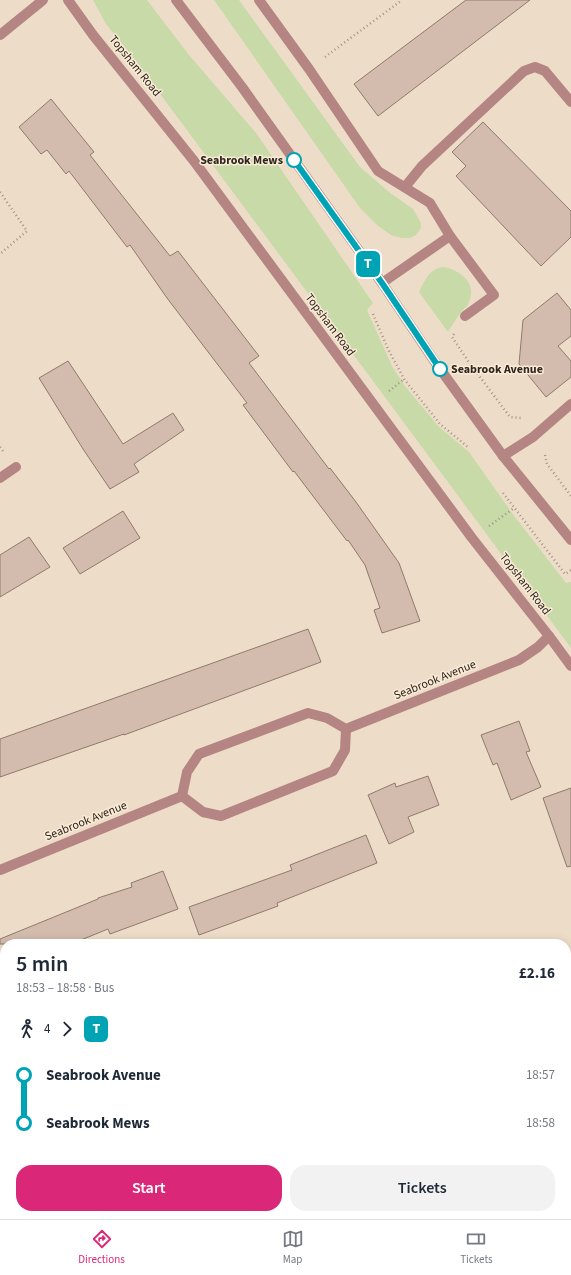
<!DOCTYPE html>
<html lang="en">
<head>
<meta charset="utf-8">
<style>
  :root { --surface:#fff; --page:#f2f2f3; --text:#1f2937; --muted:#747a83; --line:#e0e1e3; --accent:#db2777 }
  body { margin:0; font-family:"Source Sans 3",sans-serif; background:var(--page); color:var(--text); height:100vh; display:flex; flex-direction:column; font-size:15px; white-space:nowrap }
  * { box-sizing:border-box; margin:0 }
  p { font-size:13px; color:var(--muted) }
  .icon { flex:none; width:22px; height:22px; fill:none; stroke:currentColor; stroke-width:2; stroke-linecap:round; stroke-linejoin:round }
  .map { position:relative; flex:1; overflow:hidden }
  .drawer { position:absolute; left:0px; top:939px; width:571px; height:280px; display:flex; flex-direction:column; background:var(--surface); border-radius:16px 16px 0 0; box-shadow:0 2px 10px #0003 }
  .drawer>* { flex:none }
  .badge { padding:0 8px; border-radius:6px; font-size:14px; line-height:26px }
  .map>.badge { position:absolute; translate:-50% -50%; box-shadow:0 0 0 2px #fff }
  .legs { display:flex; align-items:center; gap:6px; height:44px; padding:0 16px; font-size:13px }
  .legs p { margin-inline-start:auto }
  .head { display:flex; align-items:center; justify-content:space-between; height:68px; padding:0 16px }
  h1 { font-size:22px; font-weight:600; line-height:30px }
  .primary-button { display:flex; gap:8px; margin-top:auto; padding:8px 16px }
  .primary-button a { flex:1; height:46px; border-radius:16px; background:var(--accent); color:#fff; font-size:16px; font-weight:600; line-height:46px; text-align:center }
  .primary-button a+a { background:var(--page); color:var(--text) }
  ul { padding:0 16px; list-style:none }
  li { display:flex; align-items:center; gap:14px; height:48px; font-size:15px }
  li i { display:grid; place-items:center; width:6px; height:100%; margin:0 5px; background:currentColor }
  li i::after { content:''; width:10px; height:10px; margin:-5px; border:3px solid; border-radius:50%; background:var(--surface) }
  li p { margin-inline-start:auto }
  li:first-child i { background:linear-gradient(#0000 50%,currentColor 0) }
  li:last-child i { background:linear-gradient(currentColor 50%,#0000 0) }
  .dock { display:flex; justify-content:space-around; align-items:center; height:56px; border-top:1px solid var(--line); background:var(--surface); font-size:11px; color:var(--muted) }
  .dock a { display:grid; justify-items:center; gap:2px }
  .dock .active { color:var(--accent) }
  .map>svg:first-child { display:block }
  .green { fill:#c7daa7 }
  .building { fill:#d3bcad; stroke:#8f7a6c }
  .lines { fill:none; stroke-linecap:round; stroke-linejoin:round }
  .path { stroke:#a19585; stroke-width:2.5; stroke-dasharray:1 3; stroke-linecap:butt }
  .service { stroke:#b58583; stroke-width:10 }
  .minor { stroke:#b58583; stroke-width:10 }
  .tertiary { stroke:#b58583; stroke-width:10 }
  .line-1-casing { stroke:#fff; stroke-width:9 }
  .line-1 { stroke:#00a3b4; stroke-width:6 }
  .stop-1-dot { fill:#fff; stroke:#00a3b4; stroke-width:2 }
  .labels { text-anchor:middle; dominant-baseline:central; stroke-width:3; stroke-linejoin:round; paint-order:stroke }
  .street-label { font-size:12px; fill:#2d271f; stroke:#fbead5 }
  .stop-label { font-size:12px; font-weight:bold; fill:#2d271f; stroke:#fbead5; text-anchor:end }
</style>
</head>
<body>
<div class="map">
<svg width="571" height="1219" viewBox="0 0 571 1219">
  <rect width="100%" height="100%" fill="#edddc8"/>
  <g class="green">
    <path d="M 93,0 L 147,0 L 189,55 L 256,133 L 373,303 L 367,310 L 392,366 L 404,385 L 439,427 L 469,452 L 512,513 L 566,583 L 571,582 L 571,648 L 132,56 L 106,24 Z"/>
    <path d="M 214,0 L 239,0 L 360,167 L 389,192 L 413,209 L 421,223 L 421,228 L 416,235 L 410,238 L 402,238 L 391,235 L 378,226 L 360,208 Z"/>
    <path d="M 444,267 C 463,271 479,286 467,306 C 464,309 461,312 458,316 C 455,321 451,327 448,332 L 419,292 C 425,281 429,268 444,267 Z"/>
  </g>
  <g class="building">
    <path d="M 466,0 L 530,0 L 378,116 L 354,84 Z"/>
    <path d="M 51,99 L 94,152 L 90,155 L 170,256 L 178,251 L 259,356 L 249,363 L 329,469 L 330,468 L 356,502 L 399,563 L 420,621 L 382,633 L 374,610 L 380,608 L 365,565 L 348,540 L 347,541 L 294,471 L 293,472 L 243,405 L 247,403 L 167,298 L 130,245 L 127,247 L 69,171 L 66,174 L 47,150 L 41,154 L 19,127 Z"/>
    <path d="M 483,122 L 571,211 L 571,237 L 541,266 L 456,176 L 466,166 L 452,152 Z"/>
    <path d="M 557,293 L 571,310 L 571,336 L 558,346 L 571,361 L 571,377 L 546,397 L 519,364 L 523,320 Z"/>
    <path d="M 68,361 L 123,444 L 173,413 L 184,430 L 134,464 L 139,472 L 110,489 L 83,449 L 39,378 Z"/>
    <path d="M 123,511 L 140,538 L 80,574 L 63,548 Z"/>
    <path d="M 29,537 L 50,567 L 0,597 L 0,555 Z"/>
    <path d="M 308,629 L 321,662 L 124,735 L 124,734 L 0,777 L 0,739 Z"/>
    <path d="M 519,721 L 530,751 L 526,752 L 541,787 L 511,800 L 497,763 L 493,765 L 481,735 Z"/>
    <path d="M 428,776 L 439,805 L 408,817 L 414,832 L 389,844 L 368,795 L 395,783 L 396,787 Z"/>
    <path d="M 571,788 L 571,866 L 567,867 L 543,798 Z"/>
    <path d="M 366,835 L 377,863 L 277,903 L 278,906 L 199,935 L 189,907 L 292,870 L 290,865 Z"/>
    <path d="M 163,871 L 178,909 L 110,934 L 108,929 L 71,944 L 0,944 L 0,939 L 98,899 L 98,898 L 132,887 L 131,883 Z"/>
  </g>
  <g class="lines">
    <g class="path">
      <path d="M 325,57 L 402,0"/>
      <path d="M 0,192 L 27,231 L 0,254"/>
      <path d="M 373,314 L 388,349 L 404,379 L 440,424 L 469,448"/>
      <path d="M 454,334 L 452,337 L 468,361 L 510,417 L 521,418"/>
      <path d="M 389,391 L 404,379"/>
      <path d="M 0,447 L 3,451"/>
      <path d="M 545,455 L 547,464 L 571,496"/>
      <path d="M 503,493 L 565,574 L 571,570"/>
      <path d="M 489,526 L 514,508"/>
      <path d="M 566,1199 L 571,1198"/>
      <path d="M 0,1214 L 19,1216 L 29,1219"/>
      <path d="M 525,1219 L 534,1214"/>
    </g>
    <path class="service" d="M 405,187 L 422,166 L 524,71 L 535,67 L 545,71 L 571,102"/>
    <g class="minor">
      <path d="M 68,0 L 93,35 L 194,161 L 472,538 L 549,636 L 571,666"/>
      <path d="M 259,0 L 309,69 L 378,171 L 430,203 L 450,236 L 494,295 L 465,316"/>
      <path d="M 0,35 L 43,0"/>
      <path d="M 382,283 L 450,236"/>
      <path d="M 503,456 L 533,437 L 571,404"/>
      <path d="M 0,478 L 16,467"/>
      <path d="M 182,796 L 203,812 L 221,816 L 333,771 L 345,750 L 346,729"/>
      <path d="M 0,870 L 182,796 L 187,772 L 199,754 L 308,713 L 327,718 L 346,729 L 519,660 L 538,647 L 549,636"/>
      <path d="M 566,1037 L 571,1035"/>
      <path d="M 218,1219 L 223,1214"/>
    </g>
    <path class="tertiary" d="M 176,0 L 242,87 L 382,283 L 435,362 L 503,456 L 571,540"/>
  </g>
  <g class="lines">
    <g class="line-1-casing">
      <path id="line-1" d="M 294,160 L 382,283 L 440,369"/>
    </g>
    <use href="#line-1" class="line-1"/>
  </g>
  <g class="stop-1-dot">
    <circle cx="294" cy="160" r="7"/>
    <circle cx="440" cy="369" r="7"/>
  </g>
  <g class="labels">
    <g class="street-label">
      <text transform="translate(135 66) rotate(51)">Topsham Road</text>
      <text transform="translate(330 325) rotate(53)">Topsham Road</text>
      <text transform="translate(525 584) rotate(52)">Topsham Road</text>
      <text transform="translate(435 680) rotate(-22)">Seabrook Avenue</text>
      <text transform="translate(86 821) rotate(-22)">Seabrook Avenue</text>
    </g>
    <g class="stop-label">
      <text x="283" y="160">Seabrook Mews</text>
      <text x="451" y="369" text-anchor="start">Seabrook Avenue</text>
    </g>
  </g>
</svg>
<b class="badge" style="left:368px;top:264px;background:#00a3b4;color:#fff">T</b>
<section class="drawer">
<div class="head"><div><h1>5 min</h1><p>18:53 – 18:58 · Bus</p></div><b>£2.16</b></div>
<div class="legs"><svg class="icon" aria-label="walk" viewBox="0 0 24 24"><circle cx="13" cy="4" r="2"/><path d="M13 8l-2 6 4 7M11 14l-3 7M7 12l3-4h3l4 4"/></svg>4<svg class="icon" aria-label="forward" viewBox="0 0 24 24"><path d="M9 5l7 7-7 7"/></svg><b class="badge" style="background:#00a3b4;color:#fff">T</b></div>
<ul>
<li><i style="color:#00a3b4"></i><b>Seabrook Avenue</b><p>18:57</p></li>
<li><i style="color:#00a3b4"></i><b>Seabrook Mews</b><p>18:58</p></li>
</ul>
<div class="primary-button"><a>Start</a><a>Tickets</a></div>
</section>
</div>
<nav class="dock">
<a class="active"><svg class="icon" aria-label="directions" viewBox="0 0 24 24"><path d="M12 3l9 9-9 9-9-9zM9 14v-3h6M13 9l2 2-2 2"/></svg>Directions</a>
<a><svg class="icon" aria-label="map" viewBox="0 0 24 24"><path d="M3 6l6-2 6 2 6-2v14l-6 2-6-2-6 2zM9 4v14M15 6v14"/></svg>Map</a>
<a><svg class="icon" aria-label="tickets" viewBox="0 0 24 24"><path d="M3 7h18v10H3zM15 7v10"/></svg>Tickets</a>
</nav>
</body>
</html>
